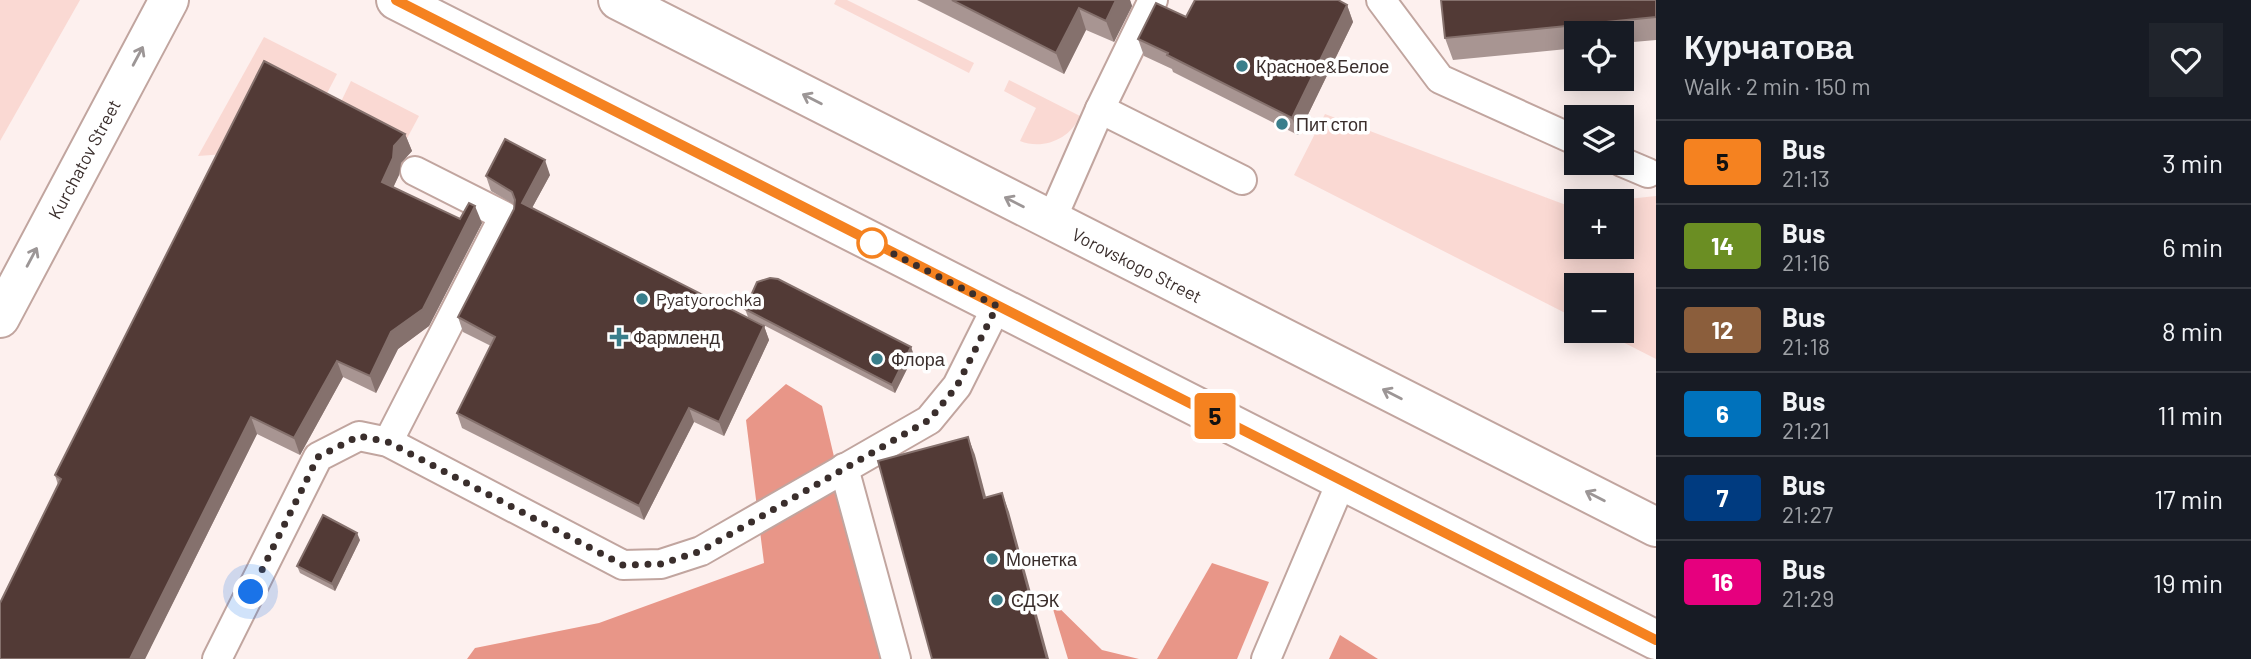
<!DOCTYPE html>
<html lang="en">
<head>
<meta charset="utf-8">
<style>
  :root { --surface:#171b24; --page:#20242c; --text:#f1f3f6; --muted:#9ea1a6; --line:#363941 }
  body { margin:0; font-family:Barlow,sans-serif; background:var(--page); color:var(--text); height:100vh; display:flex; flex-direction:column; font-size:26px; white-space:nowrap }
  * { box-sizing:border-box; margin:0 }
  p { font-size:23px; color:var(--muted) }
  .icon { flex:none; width:38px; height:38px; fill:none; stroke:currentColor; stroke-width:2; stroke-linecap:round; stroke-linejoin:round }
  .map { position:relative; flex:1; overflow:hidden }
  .drawer { display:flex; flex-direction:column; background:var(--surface); width:595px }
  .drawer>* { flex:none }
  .badge { padding:0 14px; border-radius:5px; font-size:24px; line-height:46px }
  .buttons { position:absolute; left:1564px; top:21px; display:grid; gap:14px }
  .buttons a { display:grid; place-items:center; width:70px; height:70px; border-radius:0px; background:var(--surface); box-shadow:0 4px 18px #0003; font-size:35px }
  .you { position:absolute; width:35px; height:35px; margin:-18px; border:5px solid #fff; border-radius:50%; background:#1a73e8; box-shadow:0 0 0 10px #1a73e833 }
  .map>.badge { position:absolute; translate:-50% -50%; box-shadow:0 0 0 4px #fff }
  .round { display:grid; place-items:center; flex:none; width:74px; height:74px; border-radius:0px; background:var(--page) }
  .head { display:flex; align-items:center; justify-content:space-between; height:119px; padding:0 28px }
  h1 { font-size:33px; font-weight:800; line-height:52px }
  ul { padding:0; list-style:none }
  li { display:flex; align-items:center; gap:21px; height:84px; padding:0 28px; border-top:2px solid var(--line) }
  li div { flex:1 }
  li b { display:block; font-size:26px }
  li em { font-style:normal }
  li .badge { min-width:77px; font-weight:700; text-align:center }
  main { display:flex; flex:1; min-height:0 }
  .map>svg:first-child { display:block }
  .green { fill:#fad9d3 }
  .forest { fill:#e89688 }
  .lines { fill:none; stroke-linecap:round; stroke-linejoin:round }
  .service-casing { stroke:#c1a59f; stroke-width:32 }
  .secondary-casing { stroke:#c1a59f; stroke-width:42 }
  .primary-casing { stroke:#c1a59f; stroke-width:42 }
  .service { stroke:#fff; stroke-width:28 }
  .secondary { stroke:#fff; stroke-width:38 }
  .primary { stroke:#fff; stroke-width:38 }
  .wall { fill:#a89592 }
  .shaded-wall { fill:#85716d }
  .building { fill:#523a36; stroke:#85716d; stroke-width:2 }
  .oneway { stroke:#9c9696 }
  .line-casing { stroke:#fff; stroke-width:16 }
  .line { stroke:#f58220; stroke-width:10 }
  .walk { stroke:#3a2e2c; stroke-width:7; stroke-dasharray:0 12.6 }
  .poi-dot { fill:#397e8b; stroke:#fff; stroke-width:2.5 }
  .stop-dot { fill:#fff; stroke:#f58220; stroke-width:3.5 }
  .labels { text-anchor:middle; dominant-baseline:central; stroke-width:7; stroke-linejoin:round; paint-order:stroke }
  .poi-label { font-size:18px; fill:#3a2e2c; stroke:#fff; text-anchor:start }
  .street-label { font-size:18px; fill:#3a2e2c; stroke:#fff }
</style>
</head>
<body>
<main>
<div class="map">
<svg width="1656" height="659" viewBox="0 0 1656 659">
  <rect width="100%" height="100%" fill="#fdf0ee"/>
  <g class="green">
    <path d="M 0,0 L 80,0 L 0,141 Z"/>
    <path d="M 836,0 L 847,0 L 974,63 L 969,73 L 834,4 Z"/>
    <path d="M 264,37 L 337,74 L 322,103 L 225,154 L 198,156 Z"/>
    <path d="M 1009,80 L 1080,116 C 1070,140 1042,150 1020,141 L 1036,108 L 1004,91 Z"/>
    <path d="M 351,81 L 419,116 L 404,144 L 337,110 Z"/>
    <path d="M 1325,114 L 1566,205 L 1577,204 L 1577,247 L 1622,247 L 1622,201 L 1609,201 L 1656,196 L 1656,359 L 1601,331 L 1622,331 L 1622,285 L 1577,285 L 1577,319 L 1294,175 Z"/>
  </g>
  <g class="forest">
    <path d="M 786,384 L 822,406 L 882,659 L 467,659 L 475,648 L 599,623 L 764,563 L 746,420 Z"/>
    <path d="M 1212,563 L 1269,582 L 1237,659 L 1157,659 Z"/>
    <path d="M 1050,599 L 1102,650 L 1139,659 L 1068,659 Z"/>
    <path d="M 1340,635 L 1378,659 L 1329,659 Z"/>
  </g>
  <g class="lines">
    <g class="service-casing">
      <g id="service">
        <path d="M 1381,0 L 1440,79 L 1577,141"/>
        <path d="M 1100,109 L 1242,180"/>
        <path d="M 1622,162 L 1648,173"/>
        <path d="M 1051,221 L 1100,109 L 1153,0"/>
        <path d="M 388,442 L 504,216 L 415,171"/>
        <path d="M 844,468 L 896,659"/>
        <path d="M 217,659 L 318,457 L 359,436 L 388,442 L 623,565 L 661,564 L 701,551 L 929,420 L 957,386 L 997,306"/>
        <path d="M 1266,659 L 1342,480"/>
      </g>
    </g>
    <g class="secondary-casing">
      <g id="secondary">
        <path d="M 396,0 L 1656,640"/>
        <path d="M 618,0 L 1656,527"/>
      </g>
    </g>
    <g class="primary-casing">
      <path id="primary" d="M 0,318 L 169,0"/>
    </g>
    <use href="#service" class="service"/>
    <use href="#secondary" class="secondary"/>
    <use href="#primary" class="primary"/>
  </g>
  <g class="wall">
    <path d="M 917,0 L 1130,0 L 1132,6 L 1114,42 L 1086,30 L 1064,74 Z"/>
    <path d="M 1656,0 L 1656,40 L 1622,43 L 1622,33 L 1577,33 L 1577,48 L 1453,60 L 1445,38 Z"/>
    <path d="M 1347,5 L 1353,22 L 1298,135 L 1173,72 L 1172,69 L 1144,56 L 1138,39 L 1186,17 Z"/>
    <path d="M 405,134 L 412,151 L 401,163 L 399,175 L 393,187 L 460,219 L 482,223 L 429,326 L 398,349 L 376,393 L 343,377 L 300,455 L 257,434 L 145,659 L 0,659 L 58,485 L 55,475 Z"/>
    <path d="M 550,175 L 532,208 L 764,326 L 769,340 L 724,436 L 694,422 L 644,520 L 462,428 L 457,413 L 491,346 L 463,332 L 458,317 L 514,209 L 515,205 L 491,191 L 486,176 Z"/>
    <path d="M 745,309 L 914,355 L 895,393 L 748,317 Z"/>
    <path d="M 360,540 L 335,591 L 300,573 L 297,566 Z"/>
  </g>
  <g class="shaded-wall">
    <path d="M 1116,0 L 1130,0 L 1132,6 L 1114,42 L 1106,21 Z"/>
    <path d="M 1347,5 L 1353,22 L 1298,135 L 1292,118 Z"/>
    <path d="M 1079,8 L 1086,30 L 1064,74 L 1056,53 Z"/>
    <path d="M 405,134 L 412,151 L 401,163 L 399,175 L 388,199 L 382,182 L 394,146 Z"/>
    <path d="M 545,160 L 550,175 L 527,217 L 522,203 Z"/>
    <path d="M 475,206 L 482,223 L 429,326 L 398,349 L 376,393 L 370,376 L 391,332 Z"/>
    <path d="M 764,326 L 769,340 L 724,436 L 719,422 Z"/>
    <path d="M 911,347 L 914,355 L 895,393 L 892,385 Z"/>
    <path d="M 337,361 L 343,377 L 300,455 L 294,438 Z"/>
    <path d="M 689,408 L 694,422 L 644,520 L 639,506 Z"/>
    <path d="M 251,417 L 257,434 L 145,659 L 130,659 Z"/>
    <path d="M 968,437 L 975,455 L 991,516 L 984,498 Z"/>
    <path d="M 1002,493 L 1009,512 L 1049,659 L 1047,659 Z"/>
    <path d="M 357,533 L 360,540 L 335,591 L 332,584 Z"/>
  </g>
  <g class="building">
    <path d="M 952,0 L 1116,0 L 1106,21 L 1079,8 L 1056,53 Z"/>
    <path d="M 1195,0 L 1338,0 L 1347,5 L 1292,118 L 1167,55 L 1168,53 L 1138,39 L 1156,3 L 1186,17 Z"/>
    <path d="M 1441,0 L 1656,0 L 1656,17 L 1445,38 Z"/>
    <path d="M 264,61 L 405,134 L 394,146 L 393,158 L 382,182 L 460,219 L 469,203 L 475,206 L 423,309 L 391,332 L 370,376 L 337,361 L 294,438 L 251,417 L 130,659 L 0,659 L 0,603 L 61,479 L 55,475 Z"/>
    <path d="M 505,139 L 545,160 L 522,203 L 764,326 L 719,422 L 689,408 L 639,506 L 457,413 L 495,337 L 458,317 L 514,209 L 515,200 L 512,192 L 486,176 Z"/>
    <path d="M 770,278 L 778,279 L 911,347 L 892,385 L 745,309 L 757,282 Z"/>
    <path d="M 968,437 L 984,498 L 1002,493 L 1047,659 L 932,659 L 878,461 Z"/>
    <path d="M 323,515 L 357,533 L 332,584 L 297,566 Z"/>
  </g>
  <defs><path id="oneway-shaft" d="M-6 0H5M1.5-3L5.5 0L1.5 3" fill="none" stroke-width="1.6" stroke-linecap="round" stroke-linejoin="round" transform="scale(1.75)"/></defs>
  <g class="oneway">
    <use href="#oneway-shaft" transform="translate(138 56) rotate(-62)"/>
    <use href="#oneway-shaft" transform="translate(812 99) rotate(-153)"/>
    <use href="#oneway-shaft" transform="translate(1014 202) rotate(-153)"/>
    <use href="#oneway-shaft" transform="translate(32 257) rotate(-62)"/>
    <use href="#oneway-shaft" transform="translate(1392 394) rotate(-153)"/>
    <use href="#oneway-shaft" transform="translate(1595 496) rotate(-153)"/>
  </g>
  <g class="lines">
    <g class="line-casing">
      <path id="line" d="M 396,0 L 1656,640"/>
    </g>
    <use href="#line" class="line"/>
    <path class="walk" d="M 251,592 L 318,457 L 359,436 L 388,442 L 623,565 L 661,564 L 701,551 L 929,420 L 957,386 L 997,306 L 872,243"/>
  </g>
  <g class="poi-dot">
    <circle cx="1242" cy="66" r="7"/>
    <circle cx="1282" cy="124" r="7"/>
    <circle cx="642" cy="299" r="7"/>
    <path d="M615.5 326.5h7v7h7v7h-7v7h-7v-7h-7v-7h7z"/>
    <circle cx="877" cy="359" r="7"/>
    <circle cx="992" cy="559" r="7"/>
    <circle cx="997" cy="600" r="7"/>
  </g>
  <circle class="stop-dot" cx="872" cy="243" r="14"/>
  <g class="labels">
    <g class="poi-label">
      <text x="1256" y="66">Красное&amp;Белое</text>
      <text x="1296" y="124">Пит стоп</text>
      <text x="656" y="299">Pyatyorochka</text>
      <text x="633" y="337">Фармленд</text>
      <text x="891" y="359">Флора</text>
      <text x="1006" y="559">Монетка</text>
      <text x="1011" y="600">СДЭК</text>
    </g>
    <g class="street-label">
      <text transform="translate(84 159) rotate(-62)">Kurchatov Street</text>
      <text transform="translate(1137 265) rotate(27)">Vorovskogo Street</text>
    </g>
  </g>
</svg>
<div class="buttons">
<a><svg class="icon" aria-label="locate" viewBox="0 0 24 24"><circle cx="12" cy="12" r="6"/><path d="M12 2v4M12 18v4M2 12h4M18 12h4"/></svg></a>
<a><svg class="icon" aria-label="layers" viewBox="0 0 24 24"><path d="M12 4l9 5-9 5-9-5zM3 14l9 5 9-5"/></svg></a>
<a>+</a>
<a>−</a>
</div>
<div class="you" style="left:251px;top:592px"></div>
<b class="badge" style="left:1215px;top:416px;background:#f58220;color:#111">5</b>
</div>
<section class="drawer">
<div class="head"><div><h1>Курчатова</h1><p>Walk · 2 min · 150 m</p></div><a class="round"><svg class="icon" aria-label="heart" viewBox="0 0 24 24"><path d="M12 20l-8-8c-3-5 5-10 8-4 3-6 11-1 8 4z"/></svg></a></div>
<ul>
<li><span class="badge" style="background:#f58220;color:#111">5</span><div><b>Bus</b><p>21:13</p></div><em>3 min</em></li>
<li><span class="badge" style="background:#6b8e23;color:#fff">14</span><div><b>Bus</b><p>21:16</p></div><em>6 min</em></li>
<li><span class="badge" style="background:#8b5e3c;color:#fff">12</span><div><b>Bus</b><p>21:18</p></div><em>8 min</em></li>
<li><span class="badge" style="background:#0072bc;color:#fff">6</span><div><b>Bus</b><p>21:21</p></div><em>11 min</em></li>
<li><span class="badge" style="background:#003b80;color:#fff">7</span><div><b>Bus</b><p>21:27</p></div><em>17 min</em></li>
<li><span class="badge" style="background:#e6007e;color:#fff">16</span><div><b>Bus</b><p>21:29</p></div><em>19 min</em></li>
</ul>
</section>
</main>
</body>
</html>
